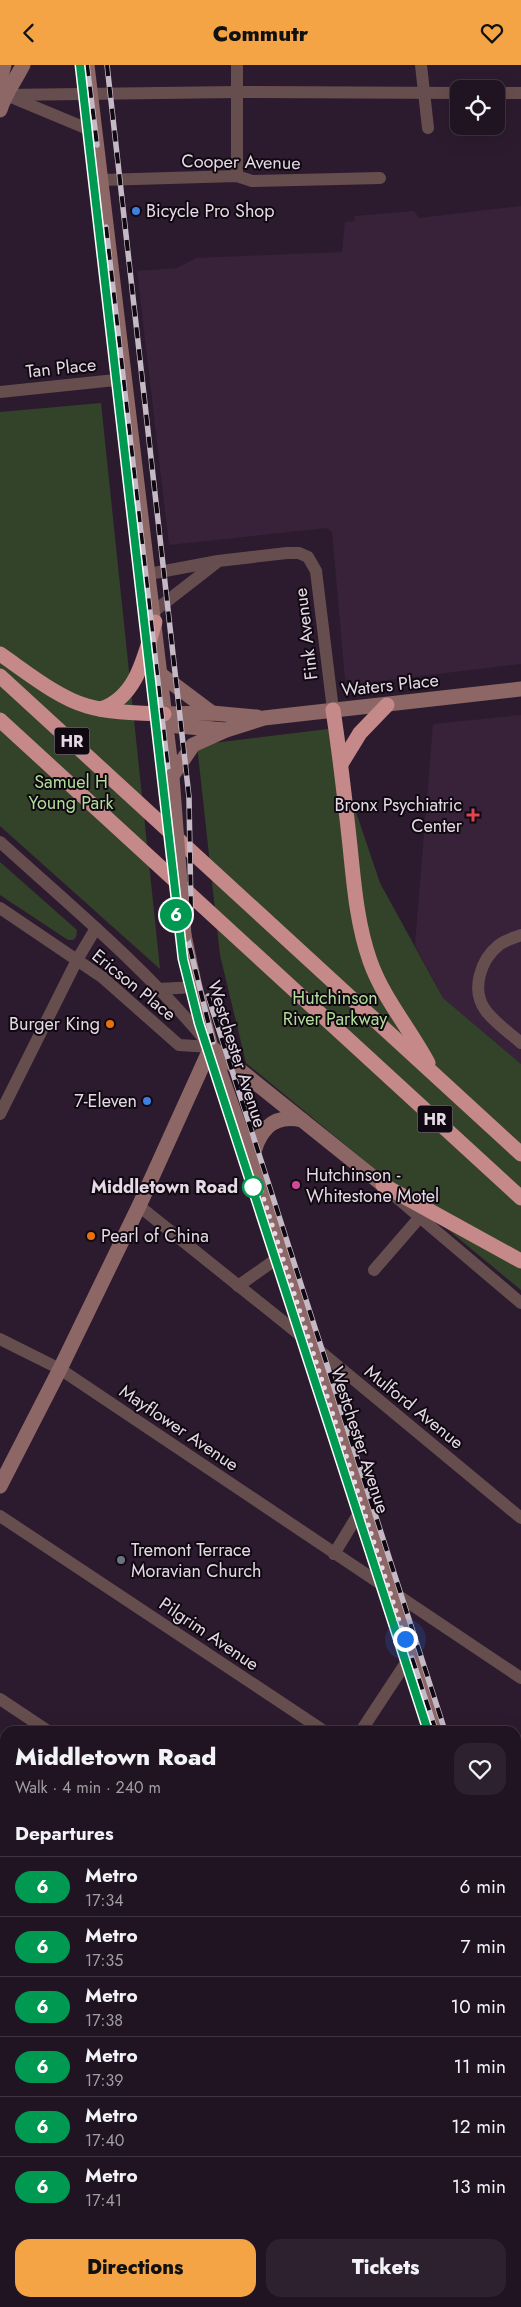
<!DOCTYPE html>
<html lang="en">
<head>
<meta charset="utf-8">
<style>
  :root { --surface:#211422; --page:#2d212f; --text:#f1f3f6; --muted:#a29ea5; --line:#3e3340; --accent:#f4a345 }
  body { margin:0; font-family:Jost,sans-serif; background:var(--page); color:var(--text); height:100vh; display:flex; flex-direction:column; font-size:19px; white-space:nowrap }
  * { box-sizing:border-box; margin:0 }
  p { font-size:16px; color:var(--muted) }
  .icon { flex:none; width:28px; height:28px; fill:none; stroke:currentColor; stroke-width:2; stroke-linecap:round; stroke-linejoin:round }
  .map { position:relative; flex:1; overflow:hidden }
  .panel { position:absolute; left:0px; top:1661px; width:521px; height:581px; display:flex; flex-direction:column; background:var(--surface); border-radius:15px 15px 0 0; box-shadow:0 5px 20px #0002,0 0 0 1px var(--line) }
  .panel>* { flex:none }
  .badge { padding:0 10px; border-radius:16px; font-size:18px; line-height:32px }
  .buttons { position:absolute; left:450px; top:15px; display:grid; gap:10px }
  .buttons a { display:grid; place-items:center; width:55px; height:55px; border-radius:10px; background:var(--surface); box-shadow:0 5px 20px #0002,0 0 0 1px var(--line); font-size:25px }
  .you { position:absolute; width:25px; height:25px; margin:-12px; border:4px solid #fff; border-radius:50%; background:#1a73e8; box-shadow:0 0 0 8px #1a73e833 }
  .map>.badge { position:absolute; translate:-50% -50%; box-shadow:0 0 0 2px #fff }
  h2 { padding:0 15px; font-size:19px; line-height:45px }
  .round { display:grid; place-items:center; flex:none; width:52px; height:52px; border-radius:15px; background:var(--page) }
  .headline { display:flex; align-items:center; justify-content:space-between; height:85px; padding:0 15px }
  h1 { font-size:24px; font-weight:800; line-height:38px }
  .action { display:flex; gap:10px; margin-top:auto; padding:10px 15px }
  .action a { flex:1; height:58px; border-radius:15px; background:var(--accent); color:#111; font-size:20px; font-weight:800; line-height:58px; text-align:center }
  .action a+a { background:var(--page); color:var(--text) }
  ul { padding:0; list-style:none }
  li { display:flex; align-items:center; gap:15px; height:60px; padding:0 15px; border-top:1px solid var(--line) }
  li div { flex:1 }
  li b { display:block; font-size:19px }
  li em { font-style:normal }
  li .badge { min-width:55px; font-weight:700; text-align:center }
  header { display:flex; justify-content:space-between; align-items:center; height:65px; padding:0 15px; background:var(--accent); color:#111; font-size:22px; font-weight:800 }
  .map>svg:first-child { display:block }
  .built { fill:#37223a }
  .education { fill:#33242f }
  .green { fill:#33432a }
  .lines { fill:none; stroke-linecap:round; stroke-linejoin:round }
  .street { stroke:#674e4e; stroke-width:12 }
  .secondary { stroke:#8d6666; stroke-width:15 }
  .highway { stroke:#c68989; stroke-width:15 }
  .rail-casing { stroke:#c5b9c6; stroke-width:5.5 }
  .rail { stroke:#100911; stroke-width:4; stroke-dasharray:11; stroke-linecap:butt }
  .secondary-bridge { stroke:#8d6666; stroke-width:15 }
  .line-casing { stroke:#fff; stroke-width:11 }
  .line { stroke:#009952; stroke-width:8 }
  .walk { stroke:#e4d9e5; stroke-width:5; stroke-dasharray:0 9 }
  .shop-dot { fill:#3f7fe0; stroke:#100911; stroke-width:2 }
  .health-dot { fill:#e0444e; stroke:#100911; stroke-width:2 }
  .food-dot { fill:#e8710a; stroke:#100911; stroke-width:2 }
  .hotel-dot { fill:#d1479c; stroke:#100911; stroke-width:2 }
  .stop-dot { fill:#fff; stroke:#009952; stroke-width:2.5 }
  .worship-dot { fill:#6b7280; stroke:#100911; stroke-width:2 }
  .labels { text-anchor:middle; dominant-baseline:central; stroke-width:4; stroke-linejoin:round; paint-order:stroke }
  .shield { fill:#100911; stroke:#a49ba5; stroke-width:1 }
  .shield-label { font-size:16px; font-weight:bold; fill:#e4d9e5 }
  .street-label { font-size:18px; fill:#e4d9e5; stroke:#100911 }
  .poi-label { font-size:18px; fill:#e4d9e5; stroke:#100911; text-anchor:start }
  .park-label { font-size:18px; fill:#b0de98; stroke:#100911 }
  .stop-label { font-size:18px; font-weight:bold; fill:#e4d9e5; stroke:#100911; text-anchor:end }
</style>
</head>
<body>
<header><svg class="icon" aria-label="back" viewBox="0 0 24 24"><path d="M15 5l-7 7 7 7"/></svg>Commutr<svg class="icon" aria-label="heart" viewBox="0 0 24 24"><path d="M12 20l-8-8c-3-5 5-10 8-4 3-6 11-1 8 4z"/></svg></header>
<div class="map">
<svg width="521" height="2242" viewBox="0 0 521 2242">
  <rect width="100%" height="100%" fill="#2c1b2e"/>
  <g class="built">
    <path d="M 521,141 L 521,599 L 354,619 L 345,614 L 332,467 L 327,463 L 169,480 L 137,206 L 177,203 L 196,193 L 342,187 L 345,157 L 355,156 L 354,151 L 414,146 L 419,153 Z"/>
    <path d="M 521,650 L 521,999 L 443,933 L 415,880 L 433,659 Z"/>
  </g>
  <path class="education" d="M 0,2218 L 5,2218 L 5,2238 L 103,2238 L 103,2242 L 0,2242 Z"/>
  <g class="green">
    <path d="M 101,338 L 160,904 L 0,761 L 0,347 Z"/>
    <path d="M 328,664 L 380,818 L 443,933 L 521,999 L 521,1225 L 246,998 L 220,890 L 197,680 Z"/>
    <path d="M 0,797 L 77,865 L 76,872 L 73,875 L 68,875 L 0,830 Z"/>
  </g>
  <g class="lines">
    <g class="street">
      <path d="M 421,0 L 428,63"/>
      <path d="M 496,28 L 521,28"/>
      <path d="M 4,30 L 237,27 L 459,28"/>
      <path d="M 11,32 L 95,67"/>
      <path d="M 237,111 L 237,0"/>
      <path d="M 101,115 L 237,111 L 252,116 L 380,113"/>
      <path d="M 0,327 L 125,314"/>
      <path d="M 149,509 L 218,496 L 287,488 L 299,488 L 308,492 L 316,506 L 333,645"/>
      <path d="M 153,547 L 216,498"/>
      <path d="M 0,777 C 72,842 148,905 209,980"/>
      <path d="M 0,843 L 102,912 L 179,980 L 211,982"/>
      <path d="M 521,870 C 514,873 505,875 499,880 C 481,894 470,925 486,946 C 495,958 510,968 521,978"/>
      <path d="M 159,924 L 195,922"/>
      <path d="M 0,1049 L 77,895 L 96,863"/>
      <path d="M 396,1132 L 521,1238"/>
      <path d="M 139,1141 L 310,1278 L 521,1453"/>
      <path d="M 374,1205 L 420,1152"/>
      <path d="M 238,1221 L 282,1190"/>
      <path d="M 0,1274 L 60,1304 L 521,1613"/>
      <path d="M 0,1451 L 324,1666"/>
      <path d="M 334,1489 L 362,1443"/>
      <path d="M 0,1634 L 48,1666"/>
      <path d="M 361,1666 L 411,1590"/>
      <path d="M 516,1796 L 521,1799"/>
      <path d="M 0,1836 L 4,1825"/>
      <path d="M 516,1979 L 521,1982"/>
      <path d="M 0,2199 L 5,2199"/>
      <path d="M 516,2215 L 521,2215"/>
      <path d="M 119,2242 L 119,2238"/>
    </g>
    <g class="secondary">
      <path d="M 4,0 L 1,11 L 4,30"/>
      <path d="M 87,0 L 172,711"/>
      <path d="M 0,45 C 5,28 15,16 23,0"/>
      <path d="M 160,609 L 212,648"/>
      <path d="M 164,649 L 212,648 L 257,652"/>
      <path d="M 166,660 L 226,665 L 264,653 L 521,624"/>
      <path d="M 172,711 L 193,680 L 224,666"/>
      <path d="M 184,870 L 195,922 L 211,982 L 252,1098 L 435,1666"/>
      <path d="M 211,982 L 383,1120"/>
      <path d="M 252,1096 C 257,1068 271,1048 302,1055"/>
      <path d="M 0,1421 L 60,1304 L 139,1141 L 211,982"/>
      <path d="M 516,1915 L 521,1929"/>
      <path d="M 0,2032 L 5,2033"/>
      <path d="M 516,2048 L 521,2048"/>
    </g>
    <g class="highway">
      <path d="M 0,589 C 25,606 58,633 87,641 C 111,648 138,648 164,649"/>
      <path d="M 0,611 L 521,1089"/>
      <path d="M 101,644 C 138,632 145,588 155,557"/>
      <path d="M 333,645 C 340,690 345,735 350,781 C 354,820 357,859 370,896 C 383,933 410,964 428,998"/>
      <path d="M 0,655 L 521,1133"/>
      <path d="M 341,699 L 360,668 L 387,640"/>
      <path d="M 383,1120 L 521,1196"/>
    </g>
    <g class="rail-casing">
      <g id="rail">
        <path d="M 80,0 L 183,895 L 199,958 L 428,1666"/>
        <path d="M 87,0 L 97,80"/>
        <path d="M 107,0 L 189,732 L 191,848"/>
        <path d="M 106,162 L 187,871 L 213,977"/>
        <path d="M 208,931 L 445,1666"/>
        <path d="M 412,1593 L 436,1666"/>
        <path d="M 516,1886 L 521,1901"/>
        <path d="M 516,1912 L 521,1927"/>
        <path d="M 516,1938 L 521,1952"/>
      </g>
    </g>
    <use href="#rail" class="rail"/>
    <path class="secondary-bridge" d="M 172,711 L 184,870"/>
  </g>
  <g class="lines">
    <g class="line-casing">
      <path id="line" d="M 80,0 L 183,894 L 199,958 L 428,1666"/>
    </g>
    <use href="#line" class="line"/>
    <path class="walk" d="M 253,1122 L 258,1116 L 405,1574"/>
  </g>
  <g class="shop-dot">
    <circle cx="136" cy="146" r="5"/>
    <circle cx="147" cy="1036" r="5"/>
  </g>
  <path class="health-dot" d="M470.5 742.5h5v5h5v5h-5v5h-5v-5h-5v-5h5z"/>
  <g class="food-dot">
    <circle cx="110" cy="959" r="5"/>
    <circle cx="91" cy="1171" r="5"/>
  </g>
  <circle class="hotel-dot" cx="296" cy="1120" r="5"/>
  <circle class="stop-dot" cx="253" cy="1122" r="10"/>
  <circle class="worship-dot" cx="121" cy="1495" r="5"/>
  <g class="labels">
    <g class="shield">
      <rect x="54.5" y="662.5" width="35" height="27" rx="4"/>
      <rect x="417.5" y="1040.5" width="35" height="27" rx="4"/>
    </g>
    <g class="shield-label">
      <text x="72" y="676">HR</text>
      <text x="435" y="1054">HR</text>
    </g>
    <g class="street-label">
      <text transform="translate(241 97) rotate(1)">Cooper Avenue</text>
      <text transform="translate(61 303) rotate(-6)">Tan Place</text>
      <text transform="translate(306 569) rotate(-97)">Fink Avenue</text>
      <text transform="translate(390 620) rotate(-6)">Waters Place</text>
      <text transform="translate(134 920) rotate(39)">Ericson Place</text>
      <text transform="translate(237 989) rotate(72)">Westchester Avenue</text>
      <text transform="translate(414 1342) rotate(39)">Mulford Avenue</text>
      <text transform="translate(179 1363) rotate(34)">Mayflower Avenue</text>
      <text transform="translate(360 1375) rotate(72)">Westchester Avenue</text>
      <text transform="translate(209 1569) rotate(34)">Pilgrim Avenue</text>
    </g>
    <g class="poi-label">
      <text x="146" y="146">Bicycle Pro Shop</text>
      <text x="462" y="740" text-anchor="end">Bronx Psychiatric<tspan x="462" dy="21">Center</tspan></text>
      <text x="100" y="959" text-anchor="end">Burger King</text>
      <text x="137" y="1036" text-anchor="end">7-Eleven</text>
      <text x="306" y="1110">Hutchinson -<tspan x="306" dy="21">Whitestone Motel</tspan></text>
      <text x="101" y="1171">Pearl of China</text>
      <text x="131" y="1485">Tremont Terrace<tspan x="131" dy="21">Moravian Church</tspan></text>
    </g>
    <g class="park-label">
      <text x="71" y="717">Samuel H<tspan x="71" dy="21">Young Park</tspan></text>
      <text x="335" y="933">Hutchinson<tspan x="335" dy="21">River Parkway</tspan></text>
    </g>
    <g class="stop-label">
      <text x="238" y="1122">Middletown Road</text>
    </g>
  </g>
</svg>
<div class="buttons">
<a><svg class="icon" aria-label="locate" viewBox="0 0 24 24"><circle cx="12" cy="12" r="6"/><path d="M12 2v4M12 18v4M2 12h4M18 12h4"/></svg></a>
</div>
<div class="you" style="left:405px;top:1574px"></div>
<b class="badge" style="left:176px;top:850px;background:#009952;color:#fff">6</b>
<section class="panel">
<div class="headline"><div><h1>Middletown Road</h1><p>Walk · 4 min · 240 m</p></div><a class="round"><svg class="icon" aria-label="heart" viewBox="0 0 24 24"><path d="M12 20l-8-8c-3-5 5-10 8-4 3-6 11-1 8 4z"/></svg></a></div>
<h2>Departures</h2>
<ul>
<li><span class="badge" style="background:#009952;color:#fff">6</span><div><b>Metro</b><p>17:34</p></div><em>6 min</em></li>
<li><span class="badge" style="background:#009952;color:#fff">6</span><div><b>Metro</b><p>17:35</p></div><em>7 min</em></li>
<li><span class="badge" style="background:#009952;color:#fff">6</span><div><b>Metro</b><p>17:38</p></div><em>10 min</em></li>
<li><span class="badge" style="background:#009952;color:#fff">6</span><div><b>Metro</b><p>17:39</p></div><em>11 min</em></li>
<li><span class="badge" style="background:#009952;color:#fff">6</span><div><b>Metro</b><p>17:40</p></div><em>12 min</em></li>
<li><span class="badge" style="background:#009952;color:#fff">6</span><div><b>Metro</b><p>17:41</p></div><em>13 min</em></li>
</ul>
<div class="action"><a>Directions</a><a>Tickets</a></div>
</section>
</div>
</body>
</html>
